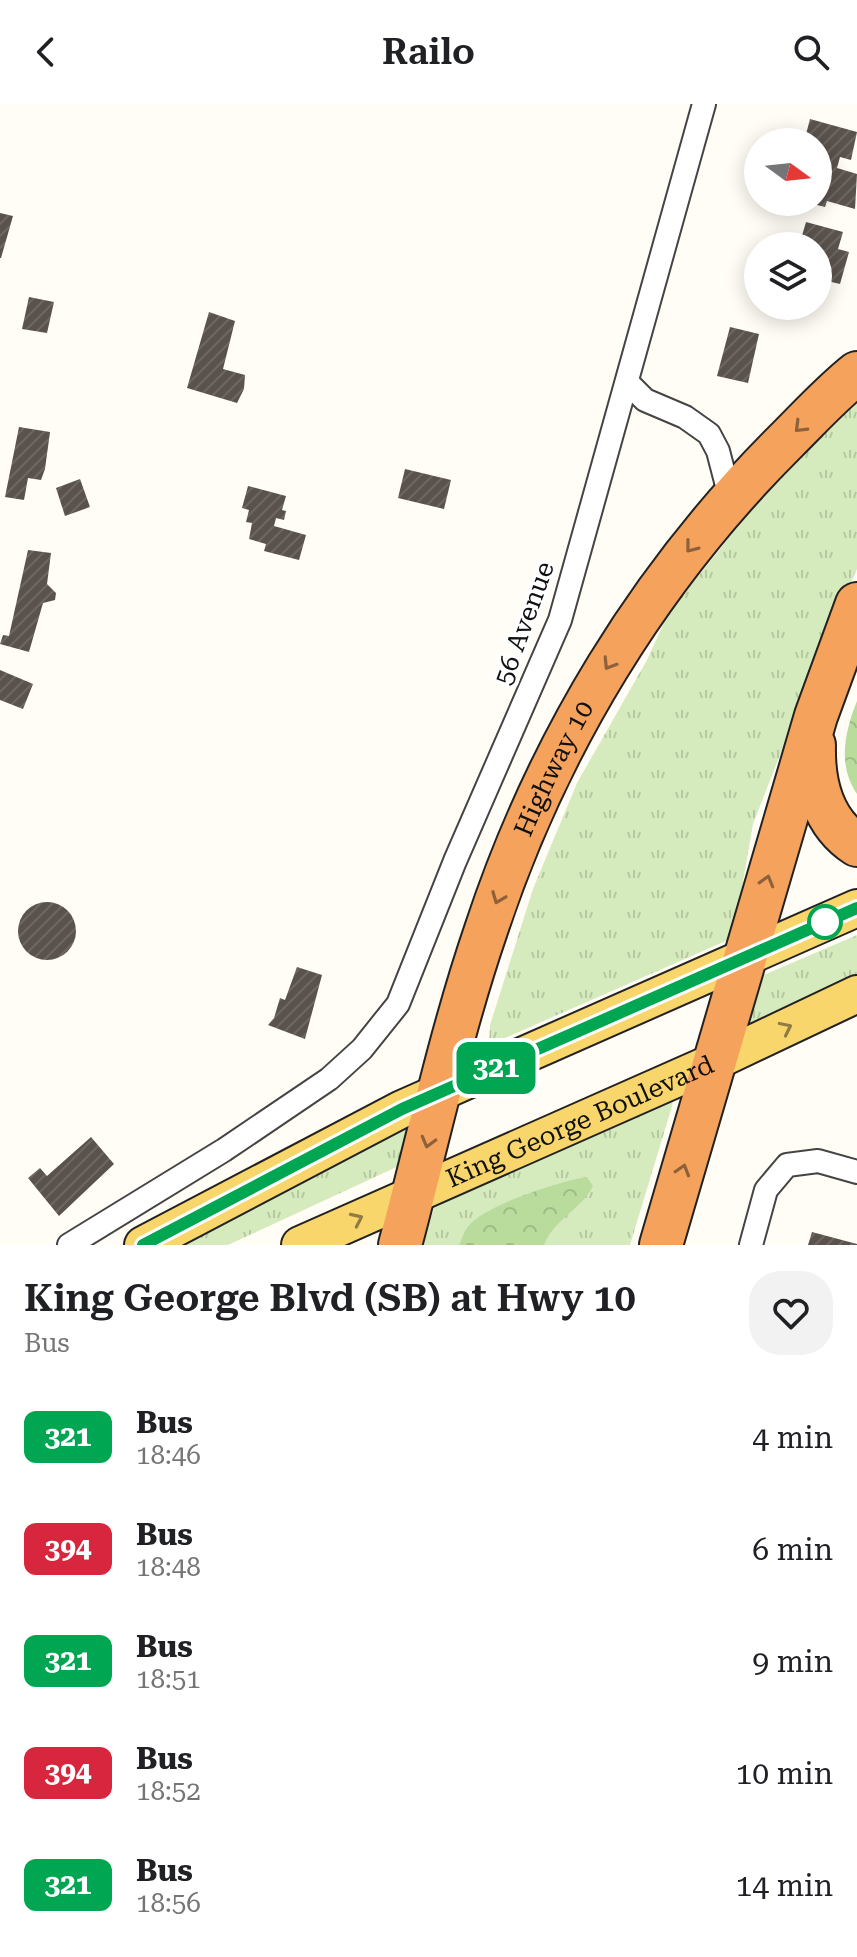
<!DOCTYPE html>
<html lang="en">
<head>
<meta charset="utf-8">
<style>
  :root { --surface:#fff; --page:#f2f2f2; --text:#202124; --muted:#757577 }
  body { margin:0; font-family:"Roboto Serif",serif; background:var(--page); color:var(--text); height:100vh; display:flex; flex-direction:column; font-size:30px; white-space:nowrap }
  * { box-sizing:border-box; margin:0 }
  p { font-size:26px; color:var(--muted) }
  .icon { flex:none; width:44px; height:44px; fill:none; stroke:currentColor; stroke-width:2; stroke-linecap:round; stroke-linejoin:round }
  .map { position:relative; height:1141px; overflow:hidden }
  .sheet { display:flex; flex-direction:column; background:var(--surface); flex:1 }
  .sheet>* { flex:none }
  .badge { padding:0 16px; border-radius:12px; font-size:28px; line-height:52px }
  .needle { width:52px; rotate:105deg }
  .buttons { position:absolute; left:744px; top:24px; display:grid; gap:16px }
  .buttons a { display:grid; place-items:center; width:88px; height:88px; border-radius:50%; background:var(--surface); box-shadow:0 4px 20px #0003; font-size:40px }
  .map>.badge { position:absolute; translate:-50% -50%; box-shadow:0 0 0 4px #fff }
  .round { display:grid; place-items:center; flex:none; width:84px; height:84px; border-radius:32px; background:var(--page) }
  .overview { display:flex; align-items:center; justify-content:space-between; height:136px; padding:0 24px }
  h1 { font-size:38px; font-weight:600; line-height:60px }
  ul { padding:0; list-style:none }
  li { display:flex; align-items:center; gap:24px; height:112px; padding:0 24px }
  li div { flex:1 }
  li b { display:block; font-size:30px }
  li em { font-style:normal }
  li .badge { min-width:88px; font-weight:700; text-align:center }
  header { display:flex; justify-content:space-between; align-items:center; height:104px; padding:0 24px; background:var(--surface); font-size:36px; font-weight:600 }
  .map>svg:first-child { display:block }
  .grass { fill:url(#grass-tufts) }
  .forest { fill:url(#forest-crowns) }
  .building { fill:url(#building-hatch) }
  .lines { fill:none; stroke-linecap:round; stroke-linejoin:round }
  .street-casing { stroke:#444; stroke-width:26 }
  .primary-casing { stroke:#222; stroke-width:40 }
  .highway-casing { stroke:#222; stroke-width:46 }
  .street { stroke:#fff; stroke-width:22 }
  .primary { stroke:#f9d66b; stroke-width:36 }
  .highway { stroke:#f5a25d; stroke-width:42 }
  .oneway { stroke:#8e613b }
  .oneway2 { stroke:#917d42 }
  .line-casing { stroke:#fff; stroke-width:18 }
  .line { stroke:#00a651; stroke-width:12 }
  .stop-dot { fill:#fff; stroke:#00a651; stroke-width:4 }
  .labels { text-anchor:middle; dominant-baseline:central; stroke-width:8; stroke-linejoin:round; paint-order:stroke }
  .street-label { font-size:26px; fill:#111; stroke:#fff }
</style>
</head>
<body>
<header><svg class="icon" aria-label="back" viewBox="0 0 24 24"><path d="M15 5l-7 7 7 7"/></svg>Railo<svg class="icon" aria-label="search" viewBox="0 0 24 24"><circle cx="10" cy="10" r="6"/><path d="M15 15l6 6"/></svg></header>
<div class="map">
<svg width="857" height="1141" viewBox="0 0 857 1141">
  <defs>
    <pattern id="grass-tufts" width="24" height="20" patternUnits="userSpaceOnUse" patternTransform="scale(2)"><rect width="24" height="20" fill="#d5ebbd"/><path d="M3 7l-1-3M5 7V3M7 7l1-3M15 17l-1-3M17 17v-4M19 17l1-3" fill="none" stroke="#b6c8a1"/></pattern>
    <pattern id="forest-crowns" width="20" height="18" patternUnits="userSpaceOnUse" patternTransform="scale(2)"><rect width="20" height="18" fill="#b9dc9c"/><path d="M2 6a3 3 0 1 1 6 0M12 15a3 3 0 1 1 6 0" fill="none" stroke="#9ebc85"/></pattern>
    <pattern id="building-hatch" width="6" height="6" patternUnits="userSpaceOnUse" patternTransform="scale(2)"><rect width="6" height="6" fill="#5a524d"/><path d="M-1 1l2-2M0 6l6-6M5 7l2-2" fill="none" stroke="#6d6662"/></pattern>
  </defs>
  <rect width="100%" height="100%" fill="#fffdf5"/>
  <g class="grass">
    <path d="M 857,299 L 857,465 L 828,528 L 753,720 L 741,789 L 728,836 L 489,941 L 490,921 L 533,785 L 577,679 L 647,556 L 668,510 L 768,385 Z"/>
    <path d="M 857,831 L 857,871 L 746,923 L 757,874 Z"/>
    <path d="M 669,996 L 673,999 L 630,1141 L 422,1141 L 435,1101 Z"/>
    <path d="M 416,1016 L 403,1060 L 228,1141 L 168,1141 Z"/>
  </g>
  <g class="forest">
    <path d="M 857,597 L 857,690 C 837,661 845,627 857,597 Z"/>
    <path d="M 587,1073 L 593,1082 C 581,1106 554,1115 544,1141 L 459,1141 C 462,1136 463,1129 467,1124 C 481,1102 561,1077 587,1073 Z"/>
  </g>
  <g class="building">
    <path d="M 810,15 L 857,28 L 851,56 L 840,53 L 837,64 L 857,70 L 855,105 L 827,97 L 825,103 L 809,99 L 818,98 L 818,38 L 804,38 Z"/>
    <path d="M 0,109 L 13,112 L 1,154 L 0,154 Z"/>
    <path d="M 806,118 L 843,128 L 838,145 L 849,148 L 840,180 L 819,175 L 818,142 L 799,142 Z"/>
    <path d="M 29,193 L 54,198 L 47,229 L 22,225 Z"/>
    <path d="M 209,208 L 235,217 L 223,265 L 245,271 L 244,285 L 237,299 L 187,284 Z"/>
    <path d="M 730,223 L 759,230 L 748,279 L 717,272 Z"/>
    <path d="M 19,323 L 50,328 L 45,365 L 41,376 L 28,374 L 24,396 L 5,393 Z"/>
    <path d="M 405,365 L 451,376 L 444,405 L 398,394 Z"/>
    <path d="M 80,375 L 90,403 L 65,412 L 56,384 Z"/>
    <path d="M 248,382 L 286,392 L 282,406 L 286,407 L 284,416 L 276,414 L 274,422 L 306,431 L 299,456 L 264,447 L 266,440 L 249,435 L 252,419 L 246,418 L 249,406 L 242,404 Z"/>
    <path d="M 28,446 L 51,449 L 47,480 L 56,489 L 55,496 L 43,499 L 29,548 L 0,540 L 3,531 L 9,532 Z"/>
    <path d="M 0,566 L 33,580 L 23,605 L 0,596 Z"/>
    <circle cx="47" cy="827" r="29"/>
    <path d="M 297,863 L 322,871 L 305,935 L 268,921 L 274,914 L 280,894 L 285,896 Z"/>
    <path d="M 91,1033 L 114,1060 L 59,1112 L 28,1074 L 40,1064 L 47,1072 Z"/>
    <path d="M 812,1128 L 857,1140 L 857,1141 L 808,1141 Z"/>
  </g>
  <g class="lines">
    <g class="street-casing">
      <g id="street">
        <path d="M 629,280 L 645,296 L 685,313 L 709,330 L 718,347 L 730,393"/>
        <path d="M 69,1141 L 224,1046 L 329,975 L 362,945 L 398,900 L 455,757 L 560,516 L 704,0"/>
        <path d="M 751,1141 L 766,1086 L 787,1061 L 818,1057 L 857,1068"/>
      </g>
    </g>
    <g class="primary-casing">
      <g id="primary">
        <path d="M 143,1141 L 402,1005 L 857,804"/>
        <path id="s1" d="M 300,1141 L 716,957 L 857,890"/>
      </g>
    </g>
    <g class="highway-casing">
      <g id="highway">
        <path d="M 814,641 C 813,679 823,719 857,741"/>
        <path id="s2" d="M 400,1141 C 428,1036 451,928 486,826 C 547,641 649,473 787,336 C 810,313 832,289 857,269"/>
        <path d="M 661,1141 L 816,612 L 857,500"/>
      </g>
    </g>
    <use href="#street" class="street"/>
    <use href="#primary" class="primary"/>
    <use href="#highway" class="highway"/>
  </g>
  <defs><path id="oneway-chevron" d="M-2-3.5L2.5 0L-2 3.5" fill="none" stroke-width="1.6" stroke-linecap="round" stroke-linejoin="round" transform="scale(2)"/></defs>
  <g class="oneway">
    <use href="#oneway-chevron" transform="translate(800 323) rotate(135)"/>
    <use href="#oneway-chevron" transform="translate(691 443) rotate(128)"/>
    <use href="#oneway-chevron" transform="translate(609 560) rotate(122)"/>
    <use href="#oneway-chevron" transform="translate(767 777) rotate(-74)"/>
    <use href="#oneway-chevron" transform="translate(498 794) rotate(111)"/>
    <use href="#oneway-chevron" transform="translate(428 1038) rotate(105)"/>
    <use href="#oneway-chevron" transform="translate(683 1066) rotate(-73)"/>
  </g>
  <g class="oneway2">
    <use href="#oneway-chevron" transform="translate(786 924) rotate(-26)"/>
    <use href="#oneway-chevron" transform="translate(357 1115) rotate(-25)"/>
  </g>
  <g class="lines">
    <g class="line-casing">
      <path id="line" d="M 143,1141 L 402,1005 L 857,804"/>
    </g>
    <use href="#line" class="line"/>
  </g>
  <circle class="stop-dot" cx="825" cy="818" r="16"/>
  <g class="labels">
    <g class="street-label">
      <text transform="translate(524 519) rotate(-70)">56 Avenue</text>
      <text stroke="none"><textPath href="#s2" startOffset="502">Highway 10</textPath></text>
      <text stroke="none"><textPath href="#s1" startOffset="306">King George Boulevard</textPath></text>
    </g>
  </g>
</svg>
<div class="buttons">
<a><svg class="needle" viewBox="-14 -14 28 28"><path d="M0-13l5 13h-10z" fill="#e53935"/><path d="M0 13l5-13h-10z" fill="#757577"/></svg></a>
<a><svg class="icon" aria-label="layers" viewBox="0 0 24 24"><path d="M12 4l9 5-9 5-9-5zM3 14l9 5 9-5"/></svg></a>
</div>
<b class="badge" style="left:496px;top:964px;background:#00a651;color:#fff">321</b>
</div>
<section class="sheet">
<div class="overview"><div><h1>King George Blvd (SB) at Hwy 10</h1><p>Bus</p></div><a class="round"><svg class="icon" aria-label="heart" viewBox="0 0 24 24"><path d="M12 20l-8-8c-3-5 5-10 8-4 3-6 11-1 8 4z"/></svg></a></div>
<ul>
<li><span class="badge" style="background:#00a651;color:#fff">321</span><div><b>Bus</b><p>18:46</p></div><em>4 min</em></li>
<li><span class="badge" style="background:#d7263d;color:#fff">394</span><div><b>Bus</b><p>18:48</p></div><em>6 min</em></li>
<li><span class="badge" style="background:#00a651;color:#fff">321</span><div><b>Bus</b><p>18:51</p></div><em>9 min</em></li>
<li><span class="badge" style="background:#d7263d;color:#fff">394</span><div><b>Bus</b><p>18:52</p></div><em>10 min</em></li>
<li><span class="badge" style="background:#00a651;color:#fff">321</span><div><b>Bus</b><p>18:56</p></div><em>14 min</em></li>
</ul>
</section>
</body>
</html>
